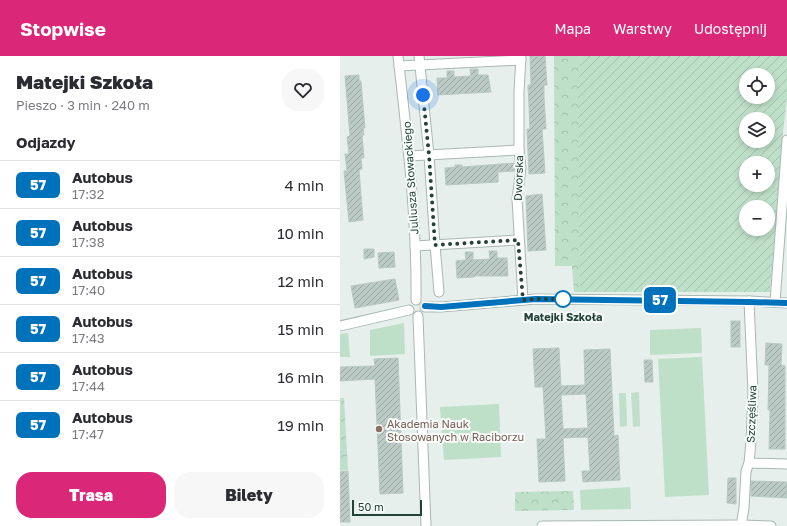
<!DOCTYPE html>
<html lang="pl">
<head>
<meta charset="utf-8">
<style>
  :root { --surface:#fff; --page:#f7f7f7; --text:#2b2b33; --muted:#7c7c81; --line:#e1e1e2; --accent:#db2777 }
  body { margin:0; font-family:"Golos Text",sans-serif; background:var(--page); color:var(--text); height:100vh; display:flex; flex-direction:column; font-size:15px; white-space:nowrap }
  * { box-sizing:border-box; margin:0 }
  p { font-size:13px; color:var(--muted) }
  .icon { flex:none; width:22px; height:22px; fill:none; stroke:currentColor; stroke-width:2; stroke-linecap:round; stroke-linejoin:round }
  .map { position:relative; flex:1; overflow:hidden }
  .drawer { display:flex; flex-direction:column; background:var(--surface); width:340px }
  .drawer>* { flex:none }
  .badge { padding:0 8px; border-radius:6px; font-size:14px; line-height:26px }
  .controls { position:absolute; left:399px; top:12px; display:grid; gap:8px }
  .controls a { display:grid; place-items:center; width:36px; height:36px; border-radius:50%; background:var(--surface); box-shadow:0 2px 6px #0003; font-size:20px }
  .scale { position:absolute; left:12px; bottom:10px; width:70px; box-sizing:border-box; padding-left:4px; border:2px solid #24423a; border-top:0; font-size:11px; line-height:14px; white-space:nowrap; color:#24423a; -webkit-text-stroke:3px #f7fbf9; paint-order:stroke }
  .you { position:absolute; width:20px; height:20px; margin:-10px; border:3px solid #fff; border-radius:50%; background:#1a73e8; box-shadow:0 0 0 6px #1a73e833 }
  .map>.badge { position:absolute; translate:-50% -50%; box-shadow:0 0 0 2px #fff }
  h2 { padding:0 16px; font-size:15px; line-height:36px }
  .round { display:grid; place-items:center; flex:none; width:42px; height:42px; border-radius:16px; background:var(--page) }
  .summary { display:flex; align-items:center; justify-content:space-between; height:68px; padding:0 16px }
  h1 { font-size:19px; font-weight:800; line-height:30px }
  .primary-button { display:flex; gap:8px; margin-top:auto; padding:8px 16px }
  .primary-button a { flex:1; height:46px; border-radius:16px; background:var(--accent); color:#fff; font-size:16px; font-weight:800; line-height:46px; text-align:center }
  .primary-button a+a { background:var(--page); color:var(--text) }
  ul { padding:0; list-style:none }
  li { display:flex; align-items:center; gap:12px; height:48px; padding:0 16px; border-top:1px solid var(--line) }
  li div { flex:1 }
  li b { display:block; font-size:15px }
  li em { font-style:normal }
  li .badge { min-width:44px; font-weight:700; text-align:center }
  header { display:flex; align-items:center; gap:24px; box-sizing:border-box; height:56px; padding:0 20px; background:var(--accent); color:#fff }
  header strong { font-size:19px }
  nav { display:flex; gap:22px; margin-inline-start:auto; font-size:14px }
  main { display:flex; flex:1; min-height:0 }
  .map>svg:first-child { display:block }
  .grass { fill:#bfe0c8 }
  .forest { fill:url(#forest-crowns) }
  .garden { fill:url(#garden-furrows); fill-rule:evenodd }
  .building { fill:url(#building-hatch); stroke:#b8c9c2; fill-rule:evenodd }
  .lines { fill:none; stroke-linecap:round; stroke-linejoin:round }
  .minor-casing { stroke:#a8b8b2; stroke-width:11 }
  .minor { stroke:#fff; stroke-width:9 }
  .line-casing { stroke:#fff; stroke-width:9 }
  .line { stroke:#0072bc; stroke-width:6 }
  .walk { stroke:#24423a; stroke-width:4; stroke-dasharray:0 7.2 }
  .stop-dot { fill:#fff; stroke:#0072bc; stroke-width:2 }
  .education-dot { fill:#8d6e63; stroke:#f7fbf9; stroke-width:1.5 }
  .labels { text-anchor:middle; dominant-baseline:central; stroke-width:4; stroke-linejoin:round; paint-order:stroke }
  .street-label { font-size:11px; fill:#24423a; stroke:#f7fbf9 }
  .stop-label { font-size:11px; font-weight:bold; fill:#24423a; stroke:#f7fbf9 }
  .education-label { font-size:11px; fill:#785e54; stroke:#f7fbf9; text-anchor:start }
</style>
</head>
<body>
<header>
<strong>Stopwise</strong>
<nav><a>Mapa</a><a>Warstwy</a><a>Udostępnij</a></nav>
</header>
<main>
<section class="drawer">
<div class="summary"><div><h1>Matejki Szkoła</h1><p>Pieszo · 3 min · 240 m</p></div><a class="round"><svg class="icon" aria-label="heart" viewBox="0 0 24 24"><path d="M12 20l-8-8c-3-5 5-10 8-4 3-6 11-1 8 4z"/></svg></a></div>
<h2>Odjazdy</h2>
<ul>
<li><span class="badge" style="background:#0072bc;color:#fff">57</span><div><b>Autobus</b><p>17:32</p></div><em>4 min</em></li>
<li><span class="badge" style="background:#0072bc;color:#fff">57</span><div><b>Autobus</b><p>17:38</p></div><em>10 min</em></li>
<li><span class="badge" style="background:#0072bc;color:#fff">57</span><div><b>Autobus</b><p>17:40</p></div><em>12 min</em></li>
<li><span class="badge" style="background:#0072bc;color:#fff">57</span><div><b>Autobus</b><p>17:43</p></div><em>15 min</em></li>
<li><span class="badge" style="background:#0072bc;color:#fff">57</span><div><b>Autobus</b><p>17:44</p></div><em>16 min</em></li>
<li><span class="badge" style="background:#0072bc;color:#fff">57</span><div><b>Autobus</b><p>17:47</p></div><em>19 min</em></li>
</ul>
<div class="primary-button"><a>Trasa</a><a>Bilety</a></div>
</section>
<div class="map">
<svg width="447" height="470" viewBox="0 0 447 470">
  <defs>
    <pattern id="forest-crowns" width="20" height="18" patternUnits="userSpaceOnUse"><rect width="20" height="18" fill="#bfe0c8"/><path d="M2 6a3 3 0 1 1 6 0M12 15a3 3 0 1 1 6 0" fill="none" stroke="#a4c1ad"/></pattern>
    <pattern id="garden-furrows" width="10" height="10" patternUnits="userSpaceOnUse"><rect width="10" height="10" fill="#bfe0c8"/><path d="M-1 1l2-2M0 10L10 0M9 11l2-2" fill="none" stroke="#a4c1ad"/></pattern>
    <pattern id="building-hatch" width="6" height="6" patternUnits="userSpaceOnUse"><rect width="6" height="6" fill="#bbcac4"/><path d="M-1 1l2-2M0 6l6-6M5 7l2-2" fill="none" stroke="#98a6a0"/></pattern>
  </defs>
  <rect width="100%" height="100%" fill="#e6efeb"/>
  <g class="grass">
    <path d="M 64,267 L 65,298 L 30,300 L 30,274 Z"/>
    <path d="M 361,272 L 362,297 L 310,299 L 310,274 Z"/>
    <path d="M 8,277 L 10,301 L 0,301 L 0,278 Z"/>
    <path d="M 362,301 L 369,439 L 325,441 L 318,303 Z"/>
    <path d="M 299,336 L 300,370 L 293,371 L 291,337 Z"/>
    <path d="M 279,337 L 286,337 L 287,370 L 280,371 Z"/>
    <path d="M 159,348 L 161,401 L 104,404 L 100,351 Z"/>
    <path d="M 290,431 L 291,453 L 241,454 L 240,434 Z"/>
  </g>
  <g class="forest">
    <path d="M 214,0 L 241,0 L 240,236 L 234,236 L 232,210 L 215,210 Z"/>
    <path d="M 0,342 L 4,342 L 8,414 L 0,415 Z"/>
    <path d="M 233,435 L 234,454 L 175,455 L 175,436 Z"/>
  </g>
  <path class="garden" d="M 241,0 L 447,0 L 447,42 L 443,77 L 430,236 L 240,236 L 238,33 ZM 406,19 L 428,19 L 428,41 L 406,41 ZM 406,63 L 428,63 L 428,85 L 406,85 ZM 406,107 L 428,107 L 428,129 L 406,129 ZM 406,151 L 428,151 L 428,173 L 406,173 Z"/>
  <g class="building">
    <path d="M 190,0 L 205,0 L 207,29 L 204,29 L 204,41 L 206,73 L 202,73 L 205,117 L 189,118 L 187,73 L 190,73 L 188,29 L 191,29 Z"/>
    <path d="M 130,13 L 138,13 L 138,19 L 148,19 L 151,36 L 98,39 L 97,22 L 107,22 L 107,15 L 114,15 L 114,21 L 131,20 Z"/>
    <path d="M 19,19 L 19,25 L 21,25 L 25,72 L 23,72 L 24,79 L 22,79 L 24,102 L 21,102 L 22,113 L 19,114 L 23,164 L 9,166 L 4,115 L 7,115 L 5,98 L 9,98 L 7,81 L 10,80 L 5,20 Z"/>
    <path d="M 174,107 L 175,115 L 158,116 L 158,126 L 106,129 L 105,112 L 115,111 L 115,109 L 122,109 L 122,111 Z"/>
    <path d="M 202,138 L 206,194 L 188,195 L 186,140 Z"/>
    <path d="M 24,193 L 34,193 L 34,201 L 24,203 Z"/>
    <path d="M 149,195 L 157,195 L 157,202 L 167,202 L 168,220 L 134,220 L 134,221 L 117,222 L 116,205 L 126,204 L 125,196 L 133,196 L 133,204 L 150,203 Z"/>
    <path d="M 54,196 L 55,211 L 39,212 L 38,197 Z"/>
    <path d="M 55,223 L 59,244 L 15,252 L 11,230 Z"/>
    <rect x="391" y="265" width="9" height="26"/>
    <path d="M 426,287 L 442,288 L 441,309 L 445,310 L 445,393 L 429,393 L 430,354 L 428,354 L 429,309 L 425,309 Z"/>
    <path d="M 219,292 L 221,330 L 245,329 L 244,294 L 270,293 L 274,380 L 278,379 L 280,424 L 243,426 L 242,415 L 250,415 L 248,381 L 223,382 L 225,425 L 199,426 L 197,383 L 206,383 L 203,331 L 195,331 L 193,293 ZM 246,338 L 248,372 L 223,373 L 221,339 Z"/>
    <path d="M 58,302 L 63,437 L 40,438 L 35,323 L 0,325 L 0,311 L 35,310 L 34,303 Z"/>
    <path d="M 304,304 L 312,304 L 313,326 L 305,326 Z"/>
    <path d="M 8,415 L 10,466 L 0,466 L 0,416 Z"/>
    <path d="M 388,422 L 396,422 L 396,448 L 387,447 Z"/>
    <path d="M 411,425 L 447,426 L 447,442 L 411,440 Z"/>
  </g>
  <g class="lines">
    <g class="minor-casing">
      <g id="minor">
        <path d="M 58,0 C 67,81 77,162 76,244"/>
        <path d="M 79,0 L 89,99 L 95,189 L 99,236"/>
        <path d="M 181,0 L 179,36 L 179,94 L 181,112 L 177,143 L 183,244"/>
        <path d="M 59,10 L 181,4"/>
        <path d="M 69,100 L 179,94"/>
        <path d="M 75,190 L 178,184"/>
        <path d="M 435,246 L 447,84"/>
        <path d="M 85,251 L 101,251 L 196,243 L 409,245 L 447,247"/>
        <path d="M 78,260 L 86,470"/>
        <path d="M 0,270 L 69,254"/>
        <path d="M 409,407 L 447,408"/>
        <path d="M 202,470 L 401,469 L 431,470"/>
        <path d="M 401,470 L 404,452 L 406,415 L 409,407 L 411,385 L 413,336 L 409,245"/>
      </g>
    </g>
    <use href="#minor" class="minor"/>
  </g>
  <g class="lines">
    <g class="line-casing">
      <path id="line" d="M 85,250 L 101,251 L 196,243 L 409,246 L 447,247"/>
    </g>
    <use href="#line" class="line"/>
    <path class="walk" d="M 83,39 L 89,99 L 95,189 L 178,184 L 183,244 L 196,243 L 223,243"/>
  </g>
  <circle class="stop-dot" cx="223" cy="243" r="8"/>
  <circle class="education-dot" cx="39" cy="373" r="4"/>
  <g class="labels">
    <g class="street-label">
      <text transform="translate(70 122) rotate(-94)">Juliusza Słowackiego</text>
      <text transform="translate(178 122) rotate(-88)">Dworska</text>
      <text transform="translate(411 358) rotate(-88)">Szczęśliwa</text>
    </g>
    <g class="stop-label">
      <text x="223" y="260">Matejki Szkoła</text>
    </g>
    <g class="education-label">
      <text x="47" y="367">Akademia Nauk<tspan x="47" dy="13">Stosowanych w Raciborzu</tspan></text>
    </g>
  </g>
</svg>
<div class="controls">
<a><svg class="icon" aria-label="locate" viewBox="0 0 24 24"><circle cx="12" cy="12" r="6"/><path d="M12 2v4M12 18v4M2 12h4M18 12h4"/></svg></a>
<a><svg class="icon" aria-label="layers" viewBox="0 0 24 24"><path d="M12 4l9 5-9 5-9-5zM3 14l9 5 9-5"/></svg></a>
<a>+</a>
<a>−</a>
</div>
<div class="scale">50 m</div>
<div class="you" style="left:83px;top:39px"></div>
<b class="badge" style="left:320px;top:244px;background:#0072bc;color:#fff">57</b>
</div>
</main>
</body>
</html>
